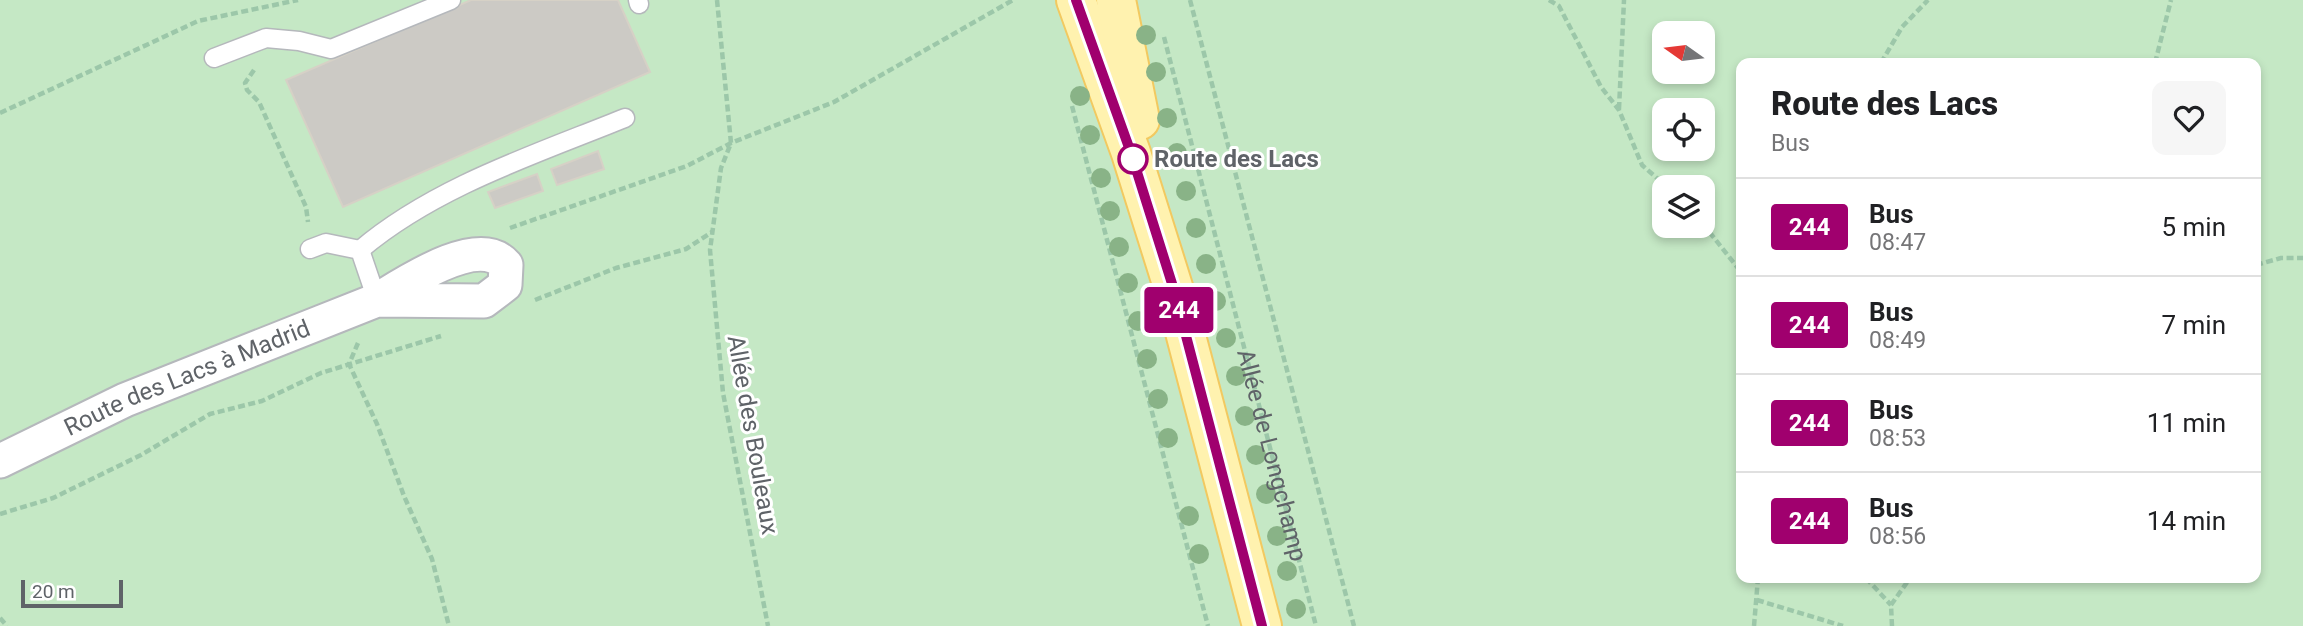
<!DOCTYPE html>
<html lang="en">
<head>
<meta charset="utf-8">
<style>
  :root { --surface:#fff; --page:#f6f6f6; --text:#202124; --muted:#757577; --line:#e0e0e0 }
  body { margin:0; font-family:Roboto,sans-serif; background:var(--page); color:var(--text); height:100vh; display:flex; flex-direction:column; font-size:26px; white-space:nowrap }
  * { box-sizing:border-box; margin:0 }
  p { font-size:23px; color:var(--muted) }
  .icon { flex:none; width:38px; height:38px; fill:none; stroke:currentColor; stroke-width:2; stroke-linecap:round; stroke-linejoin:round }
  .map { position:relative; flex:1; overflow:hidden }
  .side { position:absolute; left:1736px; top:58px; width:525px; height:525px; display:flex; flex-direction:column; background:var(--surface); border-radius:14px; box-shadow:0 4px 10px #0003 }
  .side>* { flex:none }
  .badge { padding:0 14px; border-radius:5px; font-size:24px; line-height:46px }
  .needle { width:46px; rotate:284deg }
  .fabs { position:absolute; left:1652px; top:21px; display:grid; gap:14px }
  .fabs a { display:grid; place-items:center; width:63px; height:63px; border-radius:14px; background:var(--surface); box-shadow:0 4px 10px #0003; font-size:35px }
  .scale { position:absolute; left:21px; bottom:18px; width:102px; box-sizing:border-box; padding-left:7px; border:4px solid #5f6368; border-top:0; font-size:19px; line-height:24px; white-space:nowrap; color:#5f6368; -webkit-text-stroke:5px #fff; paint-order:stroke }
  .map>.badge { position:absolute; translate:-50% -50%; box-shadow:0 0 0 4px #fff }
  .round { display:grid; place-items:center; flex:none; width:74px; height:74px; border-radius:14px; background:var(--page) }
  .summary { display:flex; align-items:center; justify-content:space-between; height:119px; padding:0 35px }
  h1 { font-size:33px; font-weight:800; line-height:52px }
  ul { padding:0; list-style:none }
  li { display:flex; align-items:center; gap:21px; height:98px; padding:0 35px; border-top:2px solid var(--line) }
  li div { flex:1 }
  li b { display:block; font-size:26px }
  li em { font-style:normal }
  li .badge { min-width:77px; font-weight:700; text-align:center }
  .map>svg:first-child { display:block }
  .green { fill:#c5e8c5; fill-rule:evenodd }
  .building { fill:#cccac5; stroke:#d6d1c6; stroke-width:2 }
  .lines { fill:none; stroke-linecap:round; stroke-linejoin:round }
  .lane-casing { stroke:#b5b8bc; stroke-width:21 }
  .street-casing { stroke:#b5b8bc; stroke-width:37 }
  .primary-casing { stroke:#f2c960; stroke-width:42 }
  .path { stroke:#9cc7a9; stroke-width:4.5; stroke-dasharray:7 3.5; stroke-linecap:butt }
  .lane { stroke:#fff; stroke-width:18 }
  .street { stroke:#fff; stroke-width:33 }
  .primary { stroke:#fff2af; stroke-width:38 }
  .tree { fill:#89b387 }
  .line-casing { stroke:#fff; stroke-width:16 }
  .line { stroke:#a0006e; stroke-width:10 }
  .stop-dot { fill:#fff; stroke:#a0006e; stroke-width:3.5 }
  .labels { text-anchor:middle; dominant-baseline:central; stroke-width:6; stroke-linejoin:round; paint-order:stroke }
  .stop-label { font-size:24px; font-weight:bold; fill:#5f6368; stroke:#fff; text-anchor:start }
  .street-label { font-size:24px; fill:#5f6368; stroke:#fff }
</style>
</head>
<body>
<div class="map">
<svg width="2303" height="626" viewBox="0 0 2303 626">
  <rect width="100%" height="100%" fill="#f1efe8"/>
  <path class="green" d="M 0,0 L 2303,0 L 2303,626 L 0,626 ZM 1664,33 L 1703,33 L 1703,72 L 1664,72 ZM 1741,63 L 2256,63 L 2256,578 L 1741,578 ZM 1664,110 L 1703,110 L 1703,149 L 1664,149 ZM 1664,187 L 1703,187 L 1703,226 L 1664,226 Z"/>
  <g class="building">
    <path d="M 471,0 L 618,0 L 650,72 L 343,207 L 286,80 Z"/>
    <path d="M 598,151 L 604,169 L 557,185 L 551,169 Z"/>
    <path d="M 537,174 L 543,191 L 495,208 L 488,192 Z"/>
  </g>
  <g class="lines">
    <g class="lane-casing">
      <g id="lane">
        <path d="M 638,0 L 639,4"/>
        <path d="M 214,58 L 266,38 L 299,41 L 331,49 L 451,0"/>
        <path d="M 310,249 L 326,243 L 360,250 L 377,300"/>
        <path d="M 360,250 C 434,187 536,154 625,118"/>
      </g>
    </g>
    <g class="street-casing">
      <g id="street">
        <path id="s2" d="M 0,461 L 125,400 L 377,300 C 405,283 479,233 506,265 L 505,285 L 484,301 L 377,300"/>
      </g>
    </g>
    <g class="primary-casing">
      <g id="primary">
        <path d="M 1076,0 L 1131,153 L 1174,290 L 1262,626"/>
        <path d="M 1116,0 L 1140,120"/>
      </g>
    </g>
    <g class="path">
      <path d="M 717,0 L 731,143 L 721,168 L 710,250 L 723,393 L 768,626"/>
      <path d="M 1190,0 L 1354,626"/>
      <path d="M 1549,0 L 1559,6 L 1601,87 L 1619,110 L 1642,165 L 1667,187"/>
      <path id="s1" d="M 1164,37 L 1316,626"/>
      <path d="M 1881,63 L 1902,27 L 1928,0"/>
      <path d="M 2155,63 L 2171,0"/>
      <path d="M 254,70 L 245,83 L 247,90 L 259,102 L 306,207 L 308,222"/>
      <path d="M 1072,106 L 1208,626"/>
      <path d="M 1619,109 L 1624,0"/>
      <path d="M 0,113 L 198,21 L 298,0"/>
      <path d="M 1703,224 L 1741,272"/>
      <path d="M 510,228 L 687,166 L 731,143 L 834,102 L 1013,0"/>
      <path d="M 2256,265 L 2281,258 L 2303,258"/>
      <path d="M 535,300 L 616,268 L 686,249 L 712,232"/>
      <path d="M 358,343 L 349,364 L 377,424 L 404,496 L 432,559 L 449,626"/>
      <path d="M 0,514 L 53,498 L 141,455 L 210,414 L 262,401 L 321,373 L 441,336"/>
      <path d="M 1866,578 L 1891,605"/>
      <path d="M 1757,600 L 1843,626"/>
      <path d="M 0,618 L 7,626"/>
      <path d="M 1754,626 L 1758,578"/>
      <path d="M 1892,626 L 1891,605 L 1910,578"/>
    </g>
    <use href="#lane" class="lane"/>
    <use href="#street" class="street"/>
    <use href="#primary" class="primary"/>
  </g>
  <g class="tree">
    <circle cx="1146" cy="35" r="10"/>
    <circle cx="1156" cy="72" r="10"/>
    <circle cx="1080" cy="96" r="10"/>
    <circle cx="1167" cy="118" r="10"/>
    <circle cx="1090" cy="135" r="10"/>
    <circle cx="1177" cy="153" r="10"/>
    <circle cx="1101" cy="178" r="10"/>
    <circle cx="1186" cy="191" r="10"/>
    <circle cx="1110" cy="211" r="10"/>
    <circle cx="1196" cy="228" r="10"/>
    <circle cx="1119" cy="247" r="10"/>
    <circle cx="1206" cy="264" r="10"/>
    <circle cx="1128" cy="283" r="10"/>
    <circle cx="1216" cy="301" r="10"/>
    <circle cx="1138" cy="321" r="10"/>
    <circle cx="1226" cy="338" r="10"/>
    <circle cx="1147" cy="359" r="10"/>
    <circle cx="1236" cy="376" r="10"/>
    <circle cx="1158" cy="399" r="10"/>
    <circle cx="1245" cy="416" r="10"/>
    <circle cx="1168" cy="438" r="10"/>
    <circle cx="1256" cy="455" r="10"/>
    <circle cx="1266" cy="494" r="10"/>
    <circle cx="1189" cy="516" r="10"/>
    <circle cx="1277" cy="536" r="10"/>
    <circle cx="1199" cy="554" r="10"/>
    <circle cx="1287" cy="571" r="10"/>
    <circle cx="1296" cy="609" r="10"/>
  </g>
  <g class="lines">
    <g class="line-casing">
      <path id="line" d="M 1076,0 L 1131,153 L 1174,290 L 1262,626"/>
    </g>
    <use href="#line" class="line"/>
  </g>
  <circle class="stop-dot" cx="1133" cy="159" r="14"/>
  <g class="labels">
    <g class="stop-label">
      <text x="1154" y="159">Route des Lacs</text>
    </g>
    <g class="street-label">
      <text stroke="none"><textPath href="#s2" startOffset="205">Route des Lacs à Madrid</textPath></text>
      <text transform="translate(753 435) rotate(80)">Allée des Bouleaux</text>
      <text stroke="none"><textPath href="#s1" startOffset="432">Allée de Longchamp</textPath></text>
    </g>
  </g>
</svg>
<div class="fabs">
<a><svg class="needle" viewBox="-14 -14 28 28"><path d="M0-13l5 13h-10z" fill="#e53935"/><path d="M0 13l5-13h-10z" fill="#757577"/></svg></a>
<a><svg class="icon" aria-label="locate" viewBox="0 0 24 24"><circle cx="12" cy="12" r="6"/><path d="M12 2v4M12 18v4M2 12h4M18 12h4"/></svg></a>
<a><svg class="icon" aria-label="layers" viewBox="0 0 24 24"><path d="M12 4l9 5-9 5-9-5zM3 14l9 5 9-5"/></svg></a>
</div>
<div class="scale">20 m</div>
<b class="badge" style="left:1179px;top:310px;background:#a0006e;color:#fff">244</b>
<section class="side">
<div class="summary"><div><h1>Route des Lacs</h1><p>Bus</p></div><a class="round"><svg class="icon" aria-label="heart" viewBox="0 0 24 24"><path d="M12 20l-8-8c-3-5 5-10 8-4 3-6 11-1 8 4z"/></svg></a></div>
<ul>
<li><span class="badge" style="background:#a0006e;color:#fff">244</span><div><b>Bus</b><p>08:47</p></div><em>5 min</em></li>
<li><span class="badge" style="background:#a0006e;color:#fff">244</span><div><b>Bus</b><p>08:49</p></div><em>7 min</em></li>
<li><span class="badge" style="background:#a0006e;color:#fff">244</span><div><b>Bus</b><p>08:53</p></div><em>11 min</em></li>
<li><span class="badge" style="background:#a0006e;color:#fff">244</span><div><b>Bus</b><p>08:56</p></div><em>14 min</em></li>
</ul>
</section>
</div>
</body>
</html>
